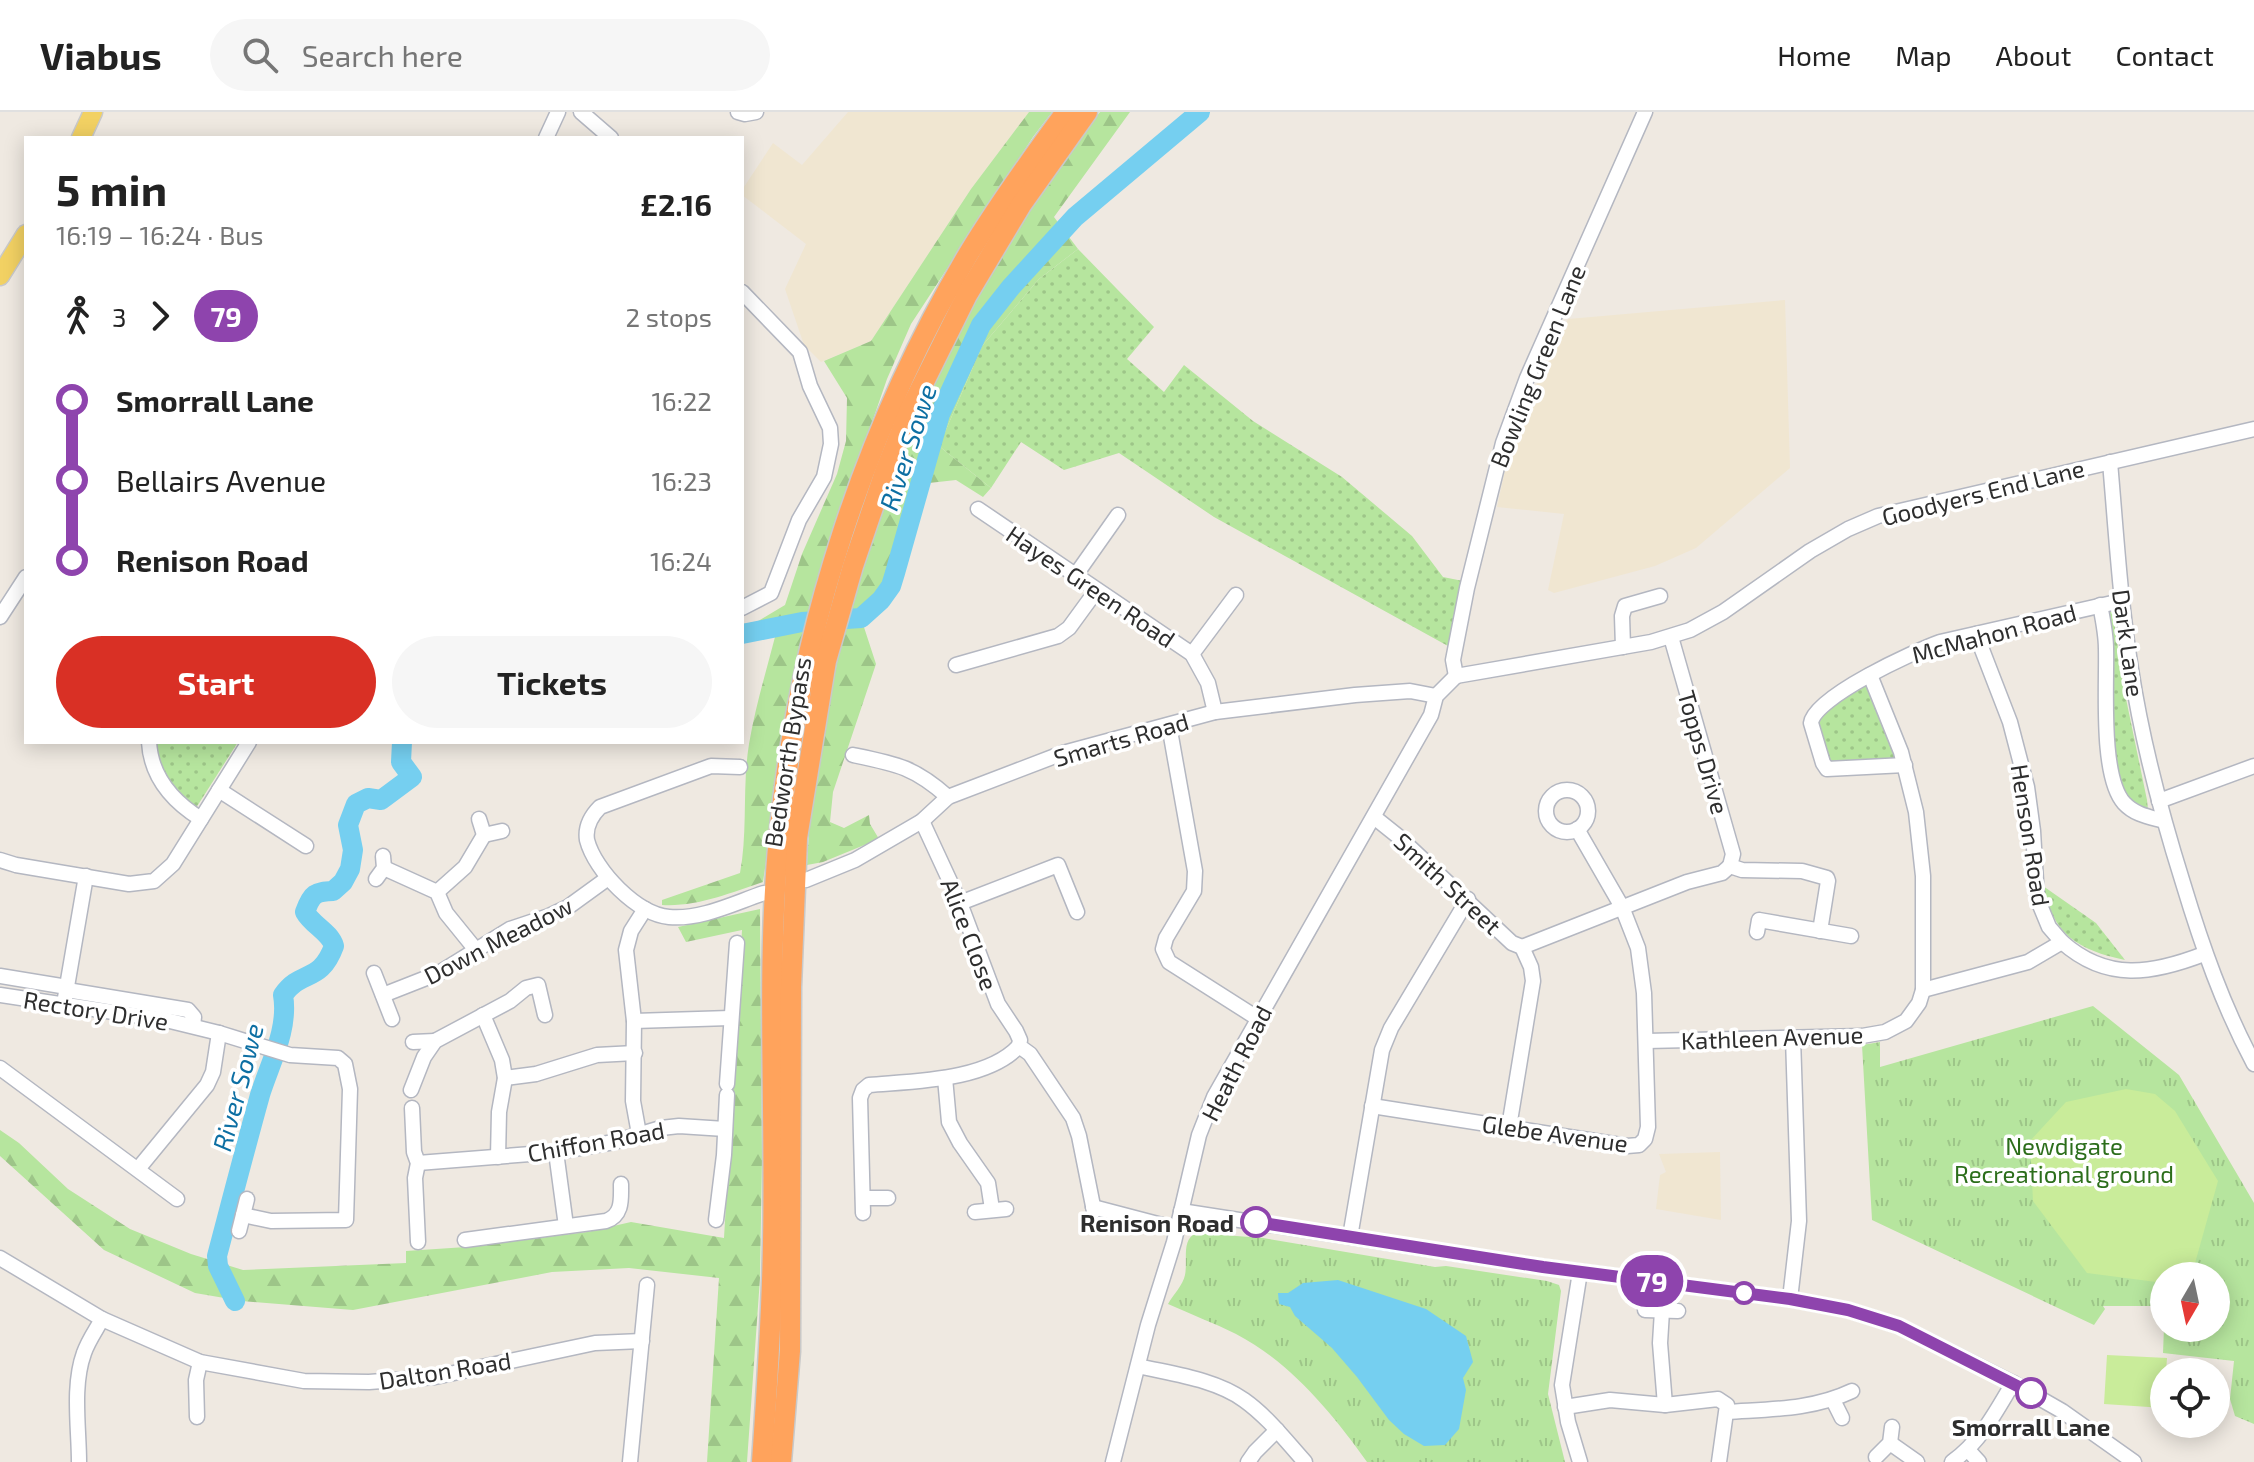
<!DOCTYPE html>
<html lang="en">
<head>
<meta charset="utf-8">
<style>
  :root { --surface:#fff; --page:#f6f6f6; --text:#222; --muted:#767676; --line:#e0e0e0; --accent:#d93025 }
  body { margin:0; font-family:"Exo 2",sans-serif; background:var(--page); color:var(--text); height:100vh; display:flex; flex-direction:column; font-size:30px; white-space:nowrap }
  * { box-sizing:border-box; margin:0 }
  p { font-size:26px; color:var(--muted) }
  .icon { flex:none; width:44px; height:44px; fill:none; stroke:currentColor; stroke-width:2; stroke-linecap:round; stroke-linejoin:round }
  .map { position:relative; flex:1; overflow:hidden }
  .panel { position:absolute; left:24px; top:24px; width:720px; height:608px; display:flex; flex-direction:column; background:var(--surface); border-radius:0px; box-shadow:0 4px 20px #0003 }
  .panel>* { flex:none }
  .badge { padding:0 16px; border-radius:26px; font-size:28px; line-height:52px }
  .needle { width:52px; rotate:189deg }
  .fabs { position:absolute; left:2150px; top:1150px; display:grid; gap:16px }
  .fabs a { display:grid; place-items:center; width:80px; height:80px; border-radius:50%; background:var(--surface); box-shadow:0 4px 20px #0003; font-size:40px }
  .map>.badge { position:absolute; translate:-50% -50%; box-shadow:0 0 0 4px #fff }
  .legs { display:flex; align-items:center; gap:12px; height:88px; padding:0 32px; font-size:26px }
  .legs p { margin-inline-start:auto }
  .overview { display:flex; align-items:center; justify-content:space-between; height:136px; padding:0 32px }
  h1 { font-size:44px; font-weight:700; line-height:60px }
  .button { display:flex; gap:16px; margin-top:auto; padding:16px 32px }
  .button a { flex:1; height:92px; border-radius:48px; background:var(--accent); color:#fff; font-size:32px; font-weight:700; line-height:92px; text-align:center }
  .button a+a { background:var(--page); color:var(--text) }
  ul { padding:0 32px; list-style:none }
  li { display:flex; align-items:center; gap:28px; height:80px; font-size:30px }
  li i { display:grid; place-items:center; width:12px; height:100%; margin:0 10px; background:currentColor }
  li i::after { content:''; width:20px; height:20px; margin:-10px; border:6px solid; border-radius:50%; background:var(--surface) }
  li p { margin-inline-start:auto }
  li:first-child i { background:linear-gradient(#0000 50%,currentColor 0) }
  li:last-child i { background:linear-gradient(currentColor 50%,#0000 0) }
  header { display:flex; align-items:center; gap:48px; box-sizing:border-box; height:112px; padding:0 40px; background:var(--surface); border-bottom:2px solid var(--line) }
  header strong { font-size:38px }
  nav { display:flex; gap:44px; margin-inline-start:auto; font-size:28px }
  .search { width:560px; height:72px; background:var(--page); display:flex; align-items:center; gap:20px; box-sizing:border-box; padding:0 28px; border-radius:44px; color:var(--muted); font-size:30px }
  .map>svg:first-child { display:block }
  .education { fill:#f0e6d1 }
  .grass { fill:url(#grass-dots) }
  .forest { fill:url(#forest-firs) }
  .park { fill:url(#park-tufts) }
  .pitch { fill:#c9ec9a }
  .water { fill:#75cff0 }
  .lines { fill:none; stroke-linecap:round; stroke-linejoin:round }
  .river { stroke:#75cff0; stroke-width:20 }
  .minor-casing { stroke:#b4b7c1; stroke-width:17 }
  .major-casing { stroke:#c9c9c9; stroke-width:21 }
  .highway-casing { stroke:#c9c9c9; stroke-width:23 }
  .minor { stroke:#fff; stroke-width:14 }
  .major { stroke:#f2d163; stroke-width:18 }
  .highway { stroke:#ffa35c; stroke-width:20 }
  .line-1-casing { stroke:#fff; stroke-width:18 }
  .line-1 { stroke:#8e44ad; stroke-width:12 }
  .stop-1-dot { fill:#fff; stroke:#8e44ad; stroke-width:4 }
  .labels { text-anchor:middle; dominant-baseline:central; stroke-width:7; stroke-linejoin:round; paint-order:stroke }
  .street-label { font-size:24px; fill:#2e2e2e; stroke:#fff }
  .park-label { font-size:24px; fill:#2c6e1b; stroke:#fff }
  .stop-label { font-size:24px; font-weight:bold; fill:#2e2e2e; stroke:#fff; text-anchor:end }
  .water-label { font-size:26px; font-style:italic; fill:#0d6fa3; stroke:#fff }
</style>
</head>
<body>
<header>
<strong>Viabus</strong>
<div class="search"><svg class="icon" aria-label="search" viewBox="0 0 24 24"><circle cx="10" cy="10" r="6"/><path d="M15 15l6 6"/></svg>Search here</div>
<nav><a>Home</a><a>Map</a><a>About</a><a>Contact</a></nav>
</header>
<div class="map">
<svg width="2254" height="1350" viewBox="0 0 2254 1350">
  <defs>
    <pattern id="grass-dots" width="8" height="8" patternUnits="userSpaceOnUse" patternTransform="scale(2)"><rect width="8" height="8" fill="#b6e59e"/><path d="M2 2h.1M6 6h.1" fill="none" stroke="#9dc588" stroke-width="1.8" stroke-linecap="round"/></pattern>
    <pattern id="forest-firs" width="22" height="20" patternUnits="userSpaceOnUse" patternTransform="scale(2)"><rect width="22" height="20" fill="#b6e59e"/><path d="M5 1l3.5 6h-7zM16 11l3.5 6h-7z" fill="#9dc588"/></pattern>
    <pattern id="park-tufts" width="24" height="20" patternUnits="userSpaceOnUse" patternTransform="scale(2)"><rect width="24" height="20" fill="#b6e59e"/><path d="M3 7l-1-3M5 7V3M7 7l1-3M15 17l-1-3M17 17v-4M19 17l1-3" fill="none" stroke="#9dc588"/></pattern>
  </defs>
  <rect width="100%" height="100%" fill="#efe9e1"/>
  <g class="education">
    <path d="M 848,0 L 1029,0 L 971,77 L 871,229 L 821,250 L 804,233 L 785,177 L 806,132 L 742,83 L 742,78 L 773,31 L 802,53 Z"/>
    <path d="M 1785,188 L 1790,356 L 1696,436 L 1655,454 L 1554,481 L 1548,478 L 1564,402 L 1497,395 L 1513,322 L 1568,207 Z"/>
    <path d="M 1720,1040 L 1721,1108 L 1656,1097 L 1660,1063 L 1666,1060 L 1659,1042 Z"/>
  </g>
  <g class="grass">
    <path d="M 1078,137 L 1154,215 L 1127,247 L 1164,280 L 1184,253 L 1253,309 L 1342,365 L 1412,424 L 1443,465 L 1463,469 L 1448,534 L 1214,405 L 1119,341 L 1064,358 L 1021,330 L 991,376 L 939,334 L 982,234 L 1039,167 Z"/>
    <path d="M 2112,495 L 2124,577 L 2147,688 L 2148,698 L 2123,683 L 2113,649 L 2106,496 Z"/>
    <path d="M 1864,572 L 1867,573 L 1896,645 L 1893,648 L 1829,651 L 1815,605 Z"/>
    <path d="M 155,630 L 238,630 L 196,696 L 185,691 L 156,653 Z"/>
    <path d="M 2043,774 L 2096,811 L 2125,848 C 2078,838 2053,823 2043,774 Z"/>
  </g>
  <g class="forest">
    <path d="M 1029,0 L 1052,0 L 1033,25 L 911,212 L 887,267 L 822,455 L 792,569 L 763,770 C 730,781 697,795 662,793 L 662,788 L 740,761 C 748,719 742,675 749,632 C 755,596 766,560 775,525 L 762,522 L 742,523 L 742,512 L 755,511 L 785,493 L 802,442 L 837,362 L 846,329 L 847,286 L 824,249 L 871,229 L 971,77 Z"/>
    <path d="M 1100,0 L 1130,0 L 1054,105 L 1078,137 L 1039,167 L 982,234 L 939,334 L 991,376 L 983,385 L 956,368 L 920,372 L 891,474 L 871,500 L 861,506 L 876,552 L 833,680 L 830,710 L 844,716 L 869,703 L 870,712 L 879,727 L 823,750 L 807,753 L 812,671 L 842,527 L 873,425 L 918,302 L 953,225 L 1039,76 Z"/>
    <path d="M 760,797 L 762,1046 L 760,1166 L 747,1350 L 707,1350 L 719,1166 L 629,1156 L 552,1160 L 353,1198 L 242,1189 L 195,1181 L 104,1138 L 0,1044 L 0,1018 L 19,1031 L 68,1077 L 130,1117 L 191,1142 L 243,1158 L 406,1151 L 406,1139 L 466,1135 L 587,1120 L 631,1110 L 724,1126 L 742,818 L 686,830 L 678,815 Z"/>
  </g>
  <g class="park">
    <path d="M 2093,894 L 2179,963 L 2254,1091 L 2254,1312 L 2235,1304 L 2230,1287 L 2234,1249 L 2163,1241 L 2164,1215 L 2216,1216 L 2216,1164 L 2164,1164 L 2164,1194 L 2103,1194 L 2105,1197 L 2094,1213 L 1872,1108 L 1862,933 L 1880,930 L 1880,955 Z"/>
    <path d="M 1196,1121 L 1263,1126 L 1435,1155 L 1446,1154 L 1547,1169 L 1559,1173 L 1561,1179 L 1548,1282 L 1565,1350 L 1367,1350 C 1332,1301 1290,1250 1236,1222 C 1214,1211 1190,1202 1168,1192 C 1173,1183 1183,1173 1185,1163 C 1188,1148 1181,1128 1196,1121 Z"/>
  </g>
  <g class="pitch">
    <path d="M 2126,977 L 2155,982 L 2175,999 L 2218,1069 L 2192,1162 L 2164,1164 L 2164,1171 L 2087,1161 L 2033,1089 L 2030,1029 L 2066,990 Z"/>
    <path d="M 2107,1243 L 2167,1246 L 2166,1260 L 2164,1260 L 2164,1296 L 2104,1292 Z"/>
  </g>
  <path class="water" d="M 1338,1168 L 1426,1197 L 1466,1224 L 1473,1250 L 1463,1266 L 1466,1278 L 1459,1317 L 1445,1333 L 1424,1334 L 1404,1322 L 1389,1308 L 1357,1265 L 1332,1236 L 1295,1204 L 1290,1195 L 1279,1192 L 1278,1181 L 1288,1181 L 1303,1171 Z"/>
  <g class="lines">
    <g class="river">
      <path d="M 742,522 L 802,510 L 861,506 L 881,488 L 891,474 L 895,461 L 940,302 L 981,213 L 1011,175 L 1075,105 L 1200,0"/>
      <path d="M 235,1189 L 218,1154 L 217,1144 C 231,1091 245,1037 260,983 C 270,951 289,917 283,883 C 301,857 320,872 334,834 C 330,820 312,813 305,800 C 312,781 315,780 333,779 L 343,770 L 350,757 L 353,738 L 348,713 L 356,692 L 368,686 L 381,688 L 412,665 L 401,650 L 402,630"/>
    </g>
    <g class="minor-casing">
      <g id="minor">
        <path d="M 581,0 L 611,26"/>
        <path d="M 738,0 L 745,2 L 756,0"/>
        <path d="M 546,26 L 558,0"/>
        <path d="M 742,180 L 800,240 L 810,274 L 830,316 L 831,332 L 824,365 L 799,408 L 771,481 L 742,496"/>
        <path d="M 2110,350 C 2116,419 2120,488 2131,557 C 2142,629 2161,701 2183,771 C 2202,834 2223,894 2254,952"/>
        <path d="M 978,397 L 1192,542 L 1208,571 L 1215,600"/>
        <path d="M 1075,464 L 1118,403"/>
        <path d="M 2100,493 C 2103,508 2106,522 2106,537 C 2107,573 2100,664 2124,691 C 2135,703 2150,705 2164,709"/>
        <path d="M 0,505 L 26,465"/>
        <path d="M 1976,522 L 2010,610 L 2027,675 L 2033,719 L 2037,786 L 2049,815 L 2062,830"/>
        <path d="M 1671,525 L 1733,742 L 1730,754"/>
        <path d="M 1623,535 L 1622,504 L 1625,494 L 1660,484"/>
        <path d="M 1192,542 L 1236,483"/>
        <path d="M 956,553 L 1058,524 L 1069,516 L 1096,479"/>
        <path d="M 1456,564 L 1651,530 L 1690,518 L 1723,500 L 1810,439 L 1848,417 L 1878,404 L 2254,317"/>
        <path d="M 1456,564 L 1453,548 L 1467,476 L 1503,331 L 1527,266 L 1645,0"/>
        <path d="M 1169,613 L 1195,759 L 1194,779 L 1166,826 L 1163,837 L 1169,850 L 1257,906"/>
        <path d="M 149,630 C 151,665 172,689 201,707"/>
        <path d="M 853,643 C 897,652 914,655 948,685"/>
        <path d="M 1905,653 L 1827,657 L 1823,651 L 1811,611 C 1814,585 1915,539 1940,530 L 2121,489"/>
        <path d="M 740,655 L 711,654 L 600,695 C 591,704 585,715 587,728 C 595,759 637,802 669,805 C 701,808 734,791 764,781"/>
        <path d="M 219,678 L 306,734"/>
        <circle cx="1567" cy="699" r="21"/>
        <path d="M 2159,689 L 2254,654"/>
        <path d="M 1374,705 L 1399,725 L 1512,831 L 1522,835"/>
        <path d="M 922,709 L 960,791 L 998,892 L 1016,919 L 1020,928 L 1019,934 L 1030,942 L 1073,1006 L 1079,1024 L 1094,1099"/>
        <path d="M 484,723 L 502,719"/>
        <path d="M 0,748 L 16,753 L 129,772 L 154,769 L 173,752 L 249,630"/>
        <path d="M 1730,754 L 1742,758 L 1802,759 L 1827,766 L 1828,769 L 1820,819"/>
        <path d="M 384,756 L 437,780 L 446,801 L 476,838"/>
        <path d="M 376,767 L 384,756 L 383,744"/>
        <path d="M 806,768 L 855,748 L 922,709 L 948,685 L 1063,641 L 1215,600 L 1355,583 L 1410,579 L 1436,584"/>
        <path d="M 437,780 L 465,755 L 484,723 L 479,707"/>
        <path d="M 960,791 L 1058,753 L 1077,800"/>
        <path d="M 1757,820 L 1759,808 L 1851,824"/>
        <path d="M 1522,835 L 1687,770 L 1722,761 L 1730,754"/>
        <path d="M 374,861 L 392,907"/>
        <path d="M 0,864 L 67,875"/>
        <path d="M 67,878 L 188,898 L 194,905 L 193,914"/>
        <path d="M 1923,878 L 2028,850 L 2062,830 C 2107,870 2152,862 2204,842"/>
        <path d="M 0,883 L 166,908 L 219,921 L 290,943 L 338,946 L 345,952 L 350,977 L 346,1108 L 271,1109 L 243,1103"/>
        <path d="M 383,883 L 439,861 L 510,817 L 549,804 L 568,795 L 608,766"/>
        <path d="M 65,886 L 86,764"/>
        <path d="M 483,903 L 502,948 L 505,966 L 499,1000 L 498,1045"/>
        <path d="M 634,909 L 730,906"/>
        <path d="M 1646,929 L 1862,924 L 1885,920 L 1906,909 L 1919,891 L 1923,878 L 1923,764 L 1916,700 L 1901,640 L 1870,563"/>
        <path d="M 413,930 L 435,929"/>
        <path d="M 0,956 L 177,1087"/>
        <path d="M 505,966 L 536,962 L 597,943 L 635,941"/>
        <path d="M 945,966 L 949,1010 L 960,1031 L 988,1071 L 992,1097"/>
        <path d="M 727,972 L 737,831"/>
        <path d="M 411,978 L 424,945 L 435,929 L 510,889 L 526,876 L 538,873 L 545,903"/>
        <path d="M 1372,994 L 1627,1034 L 1639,1033 L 1645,1027 L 1648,1015 L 1644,881 L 1638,836 L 1622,795 L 1577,717"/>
        <path d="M 412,996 L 414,1040 L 418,1051 L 415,1066 L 418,1130"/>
        <path d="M 1509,1015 L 1533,869 L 1531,855 L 1522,835"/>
        <path d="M 639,1022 L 633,989 L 634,909 L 626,838 L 631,819 L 645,797"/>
        <path d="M 556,1040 L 566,1114"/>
        <path d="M 418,1051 L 556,1040 L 614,1030 L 661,1016 L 679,1014 L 725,1017"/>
        <path d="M 138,1057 L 207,973 L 213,960 L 219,921"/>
        <path d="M 863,1086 L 888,1086"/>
        <path d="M 1093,1095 L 1177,1117"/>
        <path d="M 1181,1099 L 1543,1155 L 1790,1187 L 1848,1198 L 1899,1214 L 2013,1271 L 2062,1299 L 2134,1350"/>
        <path d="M 975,1100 L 1006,1097"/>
        <path d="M 863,1101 L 860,986 L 863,978 L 869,973 C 913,969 987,969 1019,934"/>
        <path d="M 716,1108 L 724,1043 L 727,983"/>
        <path d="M 239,1119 L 247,1087"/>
        <path d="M 1350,1125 L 1382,938 L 1391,916 L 1468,787"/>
        <path d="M 465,1128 L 606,1109 C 623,1103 621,1087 621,1072"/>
        <path d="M 0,1146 L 102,1207 L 200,1250 L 304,1269 L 369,1270 L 435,1265 L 595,1231 L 642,1229"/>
        <path d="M 1580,1160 L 1562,1273 L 1568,1310 L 1580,1350"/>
        <path d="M 1790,1187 L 1799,1109 L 1793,926"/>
        <path d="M 1645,1198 L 1678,1199"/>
        <path d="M 1662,1199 L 1660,1231 L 1665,1293"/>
        <path d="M 1138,1254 C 1172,1262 1215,1267 1244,1288 C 1268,1305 1286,1329 1305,1350"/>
        <path d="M 1833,1288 L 1842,1306"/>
        <path d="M 1565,1295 L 1610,1288 L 1665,1293 L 1718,1287 L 1727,1293 L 1719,1350"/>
        <path d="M 1727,1300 C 1770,1297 1812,1298 1852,1279"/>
        <path d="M 197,1305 L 196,1268 L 200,1250"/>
        <path d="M 1890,1331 L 1917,1350"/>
        <path d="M 1968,1338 L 1979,1350"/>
        <path d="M 1876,1345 L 1890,1331 L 1892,1315"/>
        <path d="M 79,1350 C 79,1316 72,1274 84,1241 C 88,1229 96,1218 102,1207"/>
        <path d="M 630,1350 L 647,1173"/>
        <path d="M 1113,1350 L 1148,1213 L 1174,1130 L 1199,1023 L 1214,985 L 1431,603 L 1436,584 L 1456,564"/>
        <path d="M 1248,1350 L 1255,1340 L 1277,1318"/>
        <path d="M 1952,1350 C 1981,1329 1995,1301 2013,1271"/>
      </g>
    </g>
    <g class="major-casing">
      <g id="major">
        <path d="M 81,26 L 93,0"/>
        <path d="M 0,164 L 26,122"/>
      </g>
    </g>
    <g class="highway-casing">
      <g id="highway">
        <path d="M 762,1350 C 767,1277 772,1203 773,1130 C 776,995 766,859 779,725 C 798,522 865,316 969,141 C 999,92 1032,46 1066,0"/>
        <path d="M 781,1350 L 790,1239 L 791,875 L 797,726 L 826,549 L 853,454 L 885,360 L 909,300 L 967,183 L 1021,93 L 1087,0"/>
      </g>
    </g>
    <use href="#minor" class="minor"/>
    <use href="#major" class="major"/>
    <use href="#highway" class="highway"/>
  </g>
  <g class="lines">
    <g class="line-1-casing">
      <path id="line-1" d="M 1256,1110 L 1543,1155 L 1790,1187 L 1848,1198 L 1899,1214 L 2031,1281"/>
    </g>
    <use href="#line-1" class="line-1"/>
  </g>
  <g class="stop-1-dot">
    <circle cx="1256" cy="1110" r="14"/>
    <circle cx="1744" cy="1181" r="10"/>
    <circle cx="2031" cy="1281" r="14"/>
  </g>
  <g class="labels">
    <g class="street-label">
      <text transform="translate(1537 254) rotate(-68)">Bowling Green Lane</text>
      <text transform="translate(1983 380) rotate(-14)">Goodyers End Lane</text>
      <text transform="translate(1091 474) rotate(34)">Hayes Green Road</text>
      <text transform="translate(1994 521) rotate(-15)">McMahon Road</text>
      <text transform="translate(2129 531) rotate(82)">Dark Lane</text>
      <text transform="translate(1121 627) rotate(-16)">Smarts Road</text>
      <text transform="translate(787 640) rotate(-81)">Bedworth Bypass</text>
      <text transform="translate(1704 640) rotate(74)">Topps Drive</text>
      <text transform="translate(2031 723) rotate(81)">Henson Road</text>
      <text transform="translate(1448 771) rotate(43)">Smith Street</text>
      <text transform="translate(970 822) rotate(69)">Alice Close</text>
      <text transform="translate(498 828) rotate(-27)">Down Meadow</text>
      <text transform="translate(96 898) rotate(9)">Rectory Drive</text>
      <text transform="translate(1772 925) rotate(-2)">Kathleen Avenue</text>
      <text transform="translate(1236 951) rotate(-63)">Heath Road</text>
      <text transform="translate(1555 1021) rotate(8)">Glebe Avenue</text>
      <text transform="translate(596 1029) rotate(-10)">Chiffon Road</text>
      <text transform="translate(445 1258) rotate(-9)">Dalton Road</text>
    </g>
    <g class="park-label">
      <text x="2064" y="1033">Newdigate<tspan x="2064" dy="28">Recreational ground</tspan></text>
    </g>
    <g class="stop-label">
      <text x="1234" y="1110">Renison Road</text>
      <text x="2031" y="1314" text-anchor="middle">Smorrall Lane</text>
    </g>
    <g class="water-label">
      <text transform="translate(907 335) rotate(-72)">River Sowe</text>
      <text transform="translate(237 975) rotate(-75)">River Sowe</text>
    </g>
  </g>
</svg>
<div class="fabs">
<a><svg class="needle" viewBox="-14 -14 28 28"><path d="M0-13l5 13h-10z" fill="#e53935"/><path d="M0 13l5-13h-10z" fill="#767676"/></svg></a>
<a><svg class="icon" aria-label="locate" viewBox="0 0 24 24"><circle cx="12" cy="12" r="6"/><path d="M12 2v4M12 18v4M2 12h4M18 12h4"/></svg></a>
</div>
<b class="badge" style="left:1652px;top:1169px;background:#8e44ad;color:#fff">79</b>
<section class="panel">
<div class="overview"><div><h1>5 min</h1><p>16:19 – 16:24 · Bus</p></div><b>£2.16</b></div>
<div class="legs"><svg class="icon" aria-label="walk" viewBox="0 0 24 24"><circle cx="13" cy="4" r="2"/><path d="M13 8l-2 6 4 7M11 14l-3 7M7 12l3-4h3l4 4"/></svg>3<svg class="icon" aria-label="forward" viewBox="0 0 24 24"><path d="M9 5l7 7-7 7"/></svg><b class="badge" style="background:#8e44ad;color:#fff">79</b><p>2 stops</p></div>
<ul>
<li><i style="color:#8e44ad"></i><b>Smorrall Lane</b><p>16:22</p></li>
<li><i style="color:#8e44ad"></i><span>Bellairs Avenue</span><p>16:23</p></li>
<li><i style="color:#8e44ad"></i><b>Renison Road</b><p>16:24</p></li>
</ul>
<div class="button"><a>Start</a><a>Tickets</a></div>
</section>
</div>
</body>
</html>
